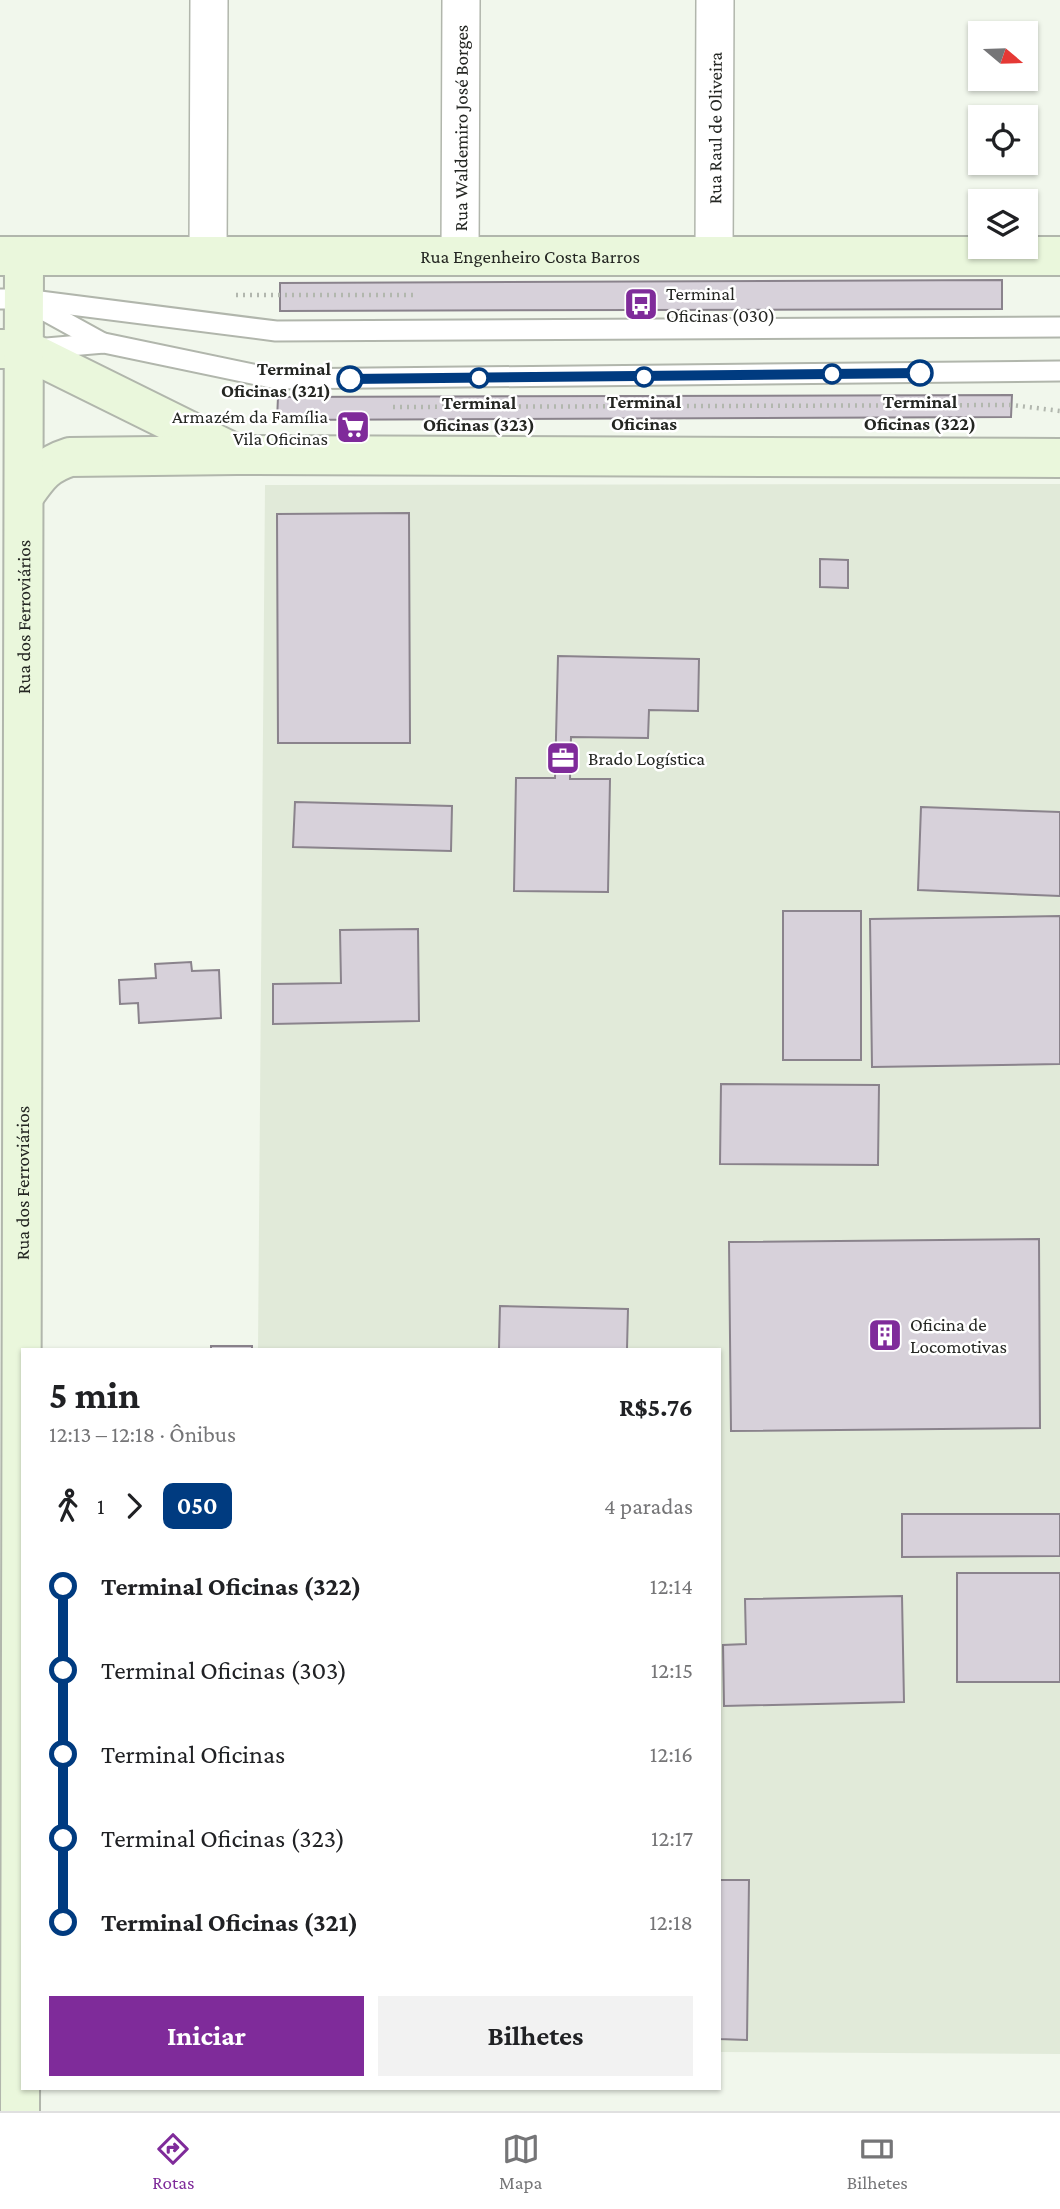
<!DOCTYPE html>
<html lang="pt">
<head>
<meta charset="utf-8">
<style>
  :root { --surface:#fff; --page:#f2f2f2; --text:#202124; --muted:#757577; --line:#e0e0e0; --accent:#7f2b9a }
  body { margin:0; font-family:"Crimson Pro",serif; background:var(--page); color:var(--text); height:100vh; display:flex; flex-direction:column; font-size:26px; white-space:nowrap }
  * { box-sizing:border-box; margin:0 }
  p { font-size:23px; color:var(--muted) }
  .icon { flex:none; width:38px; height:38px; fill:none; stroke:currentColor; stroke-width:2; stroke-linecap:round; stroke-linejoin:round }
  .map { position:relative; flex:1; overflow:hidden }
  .panel { position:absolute; left:21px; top:1348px; width:700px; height:742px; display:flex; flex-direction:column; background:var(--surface); border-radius:0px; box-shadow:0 2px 5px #0004 }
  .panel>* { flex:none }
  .badge { padding:0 14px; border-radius:10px; font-size:24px; line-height:46px }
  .needle { width:46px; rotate:109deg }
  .controls { position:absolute; left:968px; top:21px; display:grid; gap:14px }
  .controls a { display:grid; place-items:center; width:70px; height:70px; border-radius:0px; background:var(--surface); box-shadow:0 2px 5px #0004; font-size:35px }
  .map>.badge { position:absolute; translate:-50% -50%; box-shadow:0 0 0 4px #fff }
  .legs { display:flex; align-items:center; gap:10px; height:77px; padding:0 28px; font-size:23px }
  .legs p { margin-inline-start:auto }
  .head { display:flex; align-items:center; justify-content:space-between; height:119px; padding:0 28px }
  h1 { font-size:38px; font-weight:700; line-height:52px }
  .cta { display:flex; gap:14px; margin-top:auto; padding:14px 28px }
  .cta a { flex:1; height:80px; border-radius:0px; background:var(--accent); color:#fff; font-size:28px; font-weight:700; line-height:80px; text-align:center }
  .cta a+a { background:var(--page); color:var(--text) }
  ul { padding:0 28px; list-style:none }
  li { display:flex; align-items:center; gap:24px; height:84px; font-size:26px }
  li i { display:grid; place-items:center; width:10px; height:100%; margin:0 9px; background:currentColor }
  li i::after { content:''; width:18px; height:18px; margin:-9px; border:5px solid; border-radius:50%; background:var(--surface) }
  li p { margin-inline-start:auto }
  li:first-child i { background:linear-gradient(#0000 50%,currentColor 0) }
  li:last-child i { background:linear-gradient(currentColor 50%,#0000 0) }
  .dock { display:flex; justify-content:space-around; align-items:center; height:98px; border-top:2px solid var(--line); background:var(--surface); font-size:19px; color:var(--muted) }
  .dock a { display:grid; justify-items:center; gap:4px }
  .dock .on { color:var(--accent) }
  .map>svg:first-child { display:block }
  .built { fill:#e1ead9 }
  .building { fill:#d7d1da; stroke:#8a838c; stroke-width:2 }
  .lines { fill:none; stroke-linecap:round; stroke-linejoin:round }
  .lane-casing { stroke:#b1b6ac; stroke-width:23 }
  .street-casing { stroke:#b1b6ac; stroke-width:40 }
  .secondary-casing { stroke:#b1b6ac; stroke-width:42 }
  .path { stroke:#b2b7ae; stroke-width:4.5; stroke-dasharray:2 5; stroke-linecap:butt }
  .lane { stroke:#fff; stroke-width:19 }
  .street { stroke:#fff; stroke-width:37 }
  .secondary { stroke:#eaf7dc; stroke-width:38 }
  .line-1-casing { stroke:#fff; stroke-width:16 }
  .line-1 { stroke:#003b80; stroke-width:10 }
  .stop-1-dot { fill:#fff; stroke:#003b80; stroke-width:3.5 }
  .labels { text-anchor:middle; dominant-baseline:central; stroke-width:5; stroke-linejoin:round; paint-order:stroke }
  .street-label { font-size:19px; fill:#242622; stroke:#fff }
  .poi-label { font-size:19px; fill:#242622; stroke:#fff; text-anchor:start }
  .stop-label { font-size:19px; font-weight:bold; fill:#242622; stroke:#fff }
</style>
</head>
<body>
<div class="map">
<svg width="1060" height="2111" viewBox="0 0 1060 2111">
  <rect width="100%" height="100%" fill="#f1f7ec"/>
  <path class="built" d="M 1060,484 L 1060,2054 L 719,2052 L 719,1349 L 258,1349 L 265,485 Z"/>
  <g class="building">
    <path d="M 1002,280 L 1002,309 L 280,311 L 280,283 Z"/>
    <path d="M 1012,395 L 1011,417 L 277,420 L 278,397 Z"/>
    <path d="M 409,513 L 410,743 L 278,743 L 277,514 Z"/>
    <path d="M 820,559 L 848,560 L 848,588 L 820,587 Z"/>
    <path d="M 558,656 L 699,659 L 698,711 L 649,710 L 648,738 L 571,737 L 570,779 L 610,779 L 608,892 L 514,891 L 516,778 L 555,778 Z"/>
    <path d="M 295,802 L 452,806 L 451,851 L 293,847 Z"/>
    <path d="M 921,807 L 1060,812 L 1060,896 L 918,890 Z"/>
    <rect x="783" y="911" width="78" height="149"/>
    <path d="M 1060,916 L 1060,1064 L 872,1067 L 870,919 Z"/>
    <path d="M 418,929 L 419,1021 L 273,1024 L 273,984 L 341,983 L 340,930 Z"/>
    <path d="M 191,962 L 192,971 L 219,970 L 221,1018 L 139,1023 L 138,1003 L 120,1004 L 119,980 L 156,978 L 155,964 Z"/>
    <path d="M 721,1084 L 879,1085 L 878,1165 L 720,1164 Z"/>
    <path d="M 1039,1239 L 1040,1428 L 731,1431 L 729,1242 Z"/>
    <path d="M 500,1306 L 628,1309 L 627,1349 L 499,1349 Z"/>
    <rect x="211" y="1346" width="41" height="3"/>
    <path d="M 902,1514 L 1060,1514 L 1060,1556 L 902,1557 Z"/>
    <rect x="957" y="1573" width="103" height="109"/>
    <path d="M 902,1596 L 904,1702 L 724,1706 L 723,1645 L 746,1644 L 745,1599 Z"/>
    <path d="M 719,1880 L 749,1880 L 747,2040 L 719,2039 Z"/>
  </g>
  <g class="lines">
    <g class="lane-casing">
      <g id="lane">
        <path d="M 0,299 L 24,299 L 276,331 L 1060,327"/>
        <path d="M 34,305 L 103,343"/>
        <path d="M 35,349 L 104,343 L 276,379 L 1060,371"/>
      </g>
    </g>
    <g class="street-casing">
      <g id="street">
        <path d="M 208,256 L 209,0"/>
        <path id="s1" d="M 460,256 L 461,0"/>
        <path id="s2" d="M 714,256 L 715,0"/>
      </g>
    </g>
    <g class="secondary-casing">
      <g id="secondary">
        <path id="s3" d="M 0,256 L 1060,256"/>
        <path d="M 2,349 L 24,349 L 230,451"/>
        <path d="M 24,496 C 39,475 45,465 70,457 L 237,455 L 1060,458"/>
        <path id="s4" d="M 20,2111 L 24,256"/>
      </g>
    </g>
    <g class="path">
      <path d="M 236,295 L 416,295"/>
      <path d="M 393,407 L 1012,405 L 1060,411"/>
    </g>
    <use href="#lane" class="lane"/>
    <use href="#street" class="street"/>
    <use href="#secondary" class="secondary"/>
  </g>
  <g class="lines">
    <g class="line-1-casing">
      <path id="line-1" d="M 350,379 L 920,373"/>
    </g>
    <use href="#line-1" class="line-1"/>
  </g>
  <defs>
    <g id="bus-square" transform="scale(1.75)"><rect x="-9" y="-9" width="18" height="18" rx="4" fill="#7f2b9a" stroke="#fff"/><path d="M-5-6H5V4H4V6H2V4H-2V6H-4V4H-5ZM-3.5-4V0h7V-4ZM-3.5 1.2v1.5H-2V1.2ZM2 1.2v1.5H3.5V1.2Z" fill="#fff"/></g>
    <g id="supermarket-square" transform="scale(1.75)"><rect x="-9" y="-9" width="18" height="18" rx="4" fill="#7f2b9a" stroke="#fff"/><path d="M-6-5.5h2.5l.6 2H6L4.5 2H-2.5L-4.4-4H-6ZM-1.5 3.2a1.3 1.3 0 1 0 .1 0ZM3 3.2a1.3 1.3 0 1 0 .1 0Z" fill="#fff"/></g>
    <g id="office-square" transform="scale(1.75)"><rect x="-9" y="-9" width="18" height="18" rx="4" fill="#7f2b9a" stroke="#fff"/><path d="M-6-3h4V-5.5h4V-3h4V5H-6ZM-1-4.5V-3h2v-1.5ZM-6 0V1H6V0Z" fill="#fff"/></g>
    <g id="building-square" transform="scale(1.75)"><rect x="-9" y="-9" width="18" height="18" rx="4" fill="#7f2b9a" stroke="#fff"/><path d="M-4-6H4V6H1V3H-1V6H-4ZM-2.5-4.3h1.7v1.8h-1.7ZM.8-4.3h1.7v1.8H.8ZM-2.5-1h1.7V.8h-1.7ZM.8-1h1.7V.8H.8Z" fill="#fff"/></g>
  </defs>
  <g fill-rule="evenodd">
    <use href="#bus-square" x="641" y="304"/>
    <use href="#supermarket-square" x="353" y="427"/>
    <use href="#office-square" x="563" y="758"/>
    <use href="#building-square" x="885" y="1335"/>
  </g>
  <g class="stop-1-dot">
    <circle cx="920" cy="373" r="12"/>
    <circle cx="832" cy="374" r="9"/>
    <circle cx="644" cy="377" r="9"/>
    <circle cx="479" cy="378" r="9"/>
    <circle cx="350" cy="379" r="12"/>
  </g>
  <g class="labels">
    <g class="street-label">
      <text stroke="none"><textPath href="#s1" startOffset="128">Rua Waldemiro José Borges</textPath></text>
      <text stroke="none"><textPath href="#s2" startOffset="128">Rua Raul de Oliveira</textPath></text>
      <text stroke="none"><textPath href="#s3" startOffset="530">Rua Engenheiro Costa Barros</textPath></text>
      <text stroke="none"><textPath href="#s4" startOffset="1494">Rua dos Ferroviários</textPath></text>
      <text stroke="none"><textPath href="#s4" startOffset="928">Rua dos Ferroviários</textPath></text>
    </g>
    <g class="poi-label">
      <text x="666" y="293">Terminal<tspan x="666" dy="22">Oficinas (030)</tspan></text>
      <text x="328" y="416" text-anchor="end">Armazém da Família<tspan x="328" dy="22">Vila Oficinas</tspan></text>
      <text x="588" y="758">Brado Logística</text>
      <text x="910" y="1324">Oficina de<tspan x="910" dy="22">Locomotivas</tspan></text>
    </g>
    <g class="stop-label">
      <text x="331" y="368" text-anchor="end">Terminal<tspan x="331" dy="22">Oficinas (321)</tspan></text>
      <text x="644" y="401">Terminal<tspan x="644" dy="22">Oficinas</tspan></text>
      <text x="920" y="401">Terminal<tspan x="920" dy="22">Oficinas (322)</tspan></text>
      <text x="479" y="402">Terminal<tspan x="479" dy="22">Oficinas (323)</tspan></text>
    </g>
  </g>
</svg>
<div class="controls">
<a><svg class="needle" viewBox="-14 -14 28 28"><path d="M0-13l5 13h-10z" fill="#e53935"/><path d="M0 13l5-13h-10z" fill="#757577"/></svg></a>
<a><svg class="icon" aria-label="locate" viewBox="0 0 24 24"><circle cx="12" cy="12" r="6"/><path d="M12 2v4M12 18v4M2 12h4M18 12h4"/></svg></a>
<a><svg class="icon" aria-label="layers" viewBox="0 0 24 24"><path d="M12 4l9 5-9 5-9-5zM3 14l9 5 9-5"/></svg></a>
</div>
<section class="panel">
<div class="head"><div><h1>5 min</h1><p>12:13 – 12:18 · Ônibus</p></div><b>R$5.76</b></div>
<div class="legs"><svg class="icon" aria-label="walk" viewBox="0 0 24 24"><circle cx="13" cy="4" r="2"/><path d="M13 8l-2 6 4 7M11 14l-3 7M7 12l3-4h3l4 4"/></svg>1<svg class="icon" aria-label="forward" viewBox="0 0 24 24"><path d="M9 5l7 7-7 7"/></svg><b class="badge" style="background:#003b80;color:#fff">050</b><p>4 paradas</p></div>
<ul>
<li><i style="color:#003b80"></i><b>Terminal Oficinas (322)</b><p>12:14</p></li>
<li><i style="color:#003b80"></i><span>Terminal Oficinas (303)</span><p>12:15</p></li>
<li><i style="color:#003b80"></i><span>Terminal Oficinas</span><p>12:16</p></li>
<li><i style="color:#003b80"></i><span>Terminal Oficinas (323)</span><p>12:17</p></li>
<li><i style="color:#003b80"></i><b>Terminal Oficinas (321)</b><p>12:18</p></li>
</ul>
<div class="cta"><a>Iniciar</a><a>Bilhetes</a></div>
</section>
</div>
<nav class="dock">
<a class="on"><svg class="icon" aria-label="directions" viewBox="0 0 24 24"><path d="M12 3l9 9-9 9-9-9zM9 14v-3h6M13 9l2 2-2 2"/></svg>Rotas</a>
<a><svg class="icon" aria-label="map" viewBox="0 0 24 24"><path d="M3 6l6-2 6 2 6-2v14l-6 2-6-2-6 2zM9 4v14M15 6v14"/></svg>Mapa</a>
<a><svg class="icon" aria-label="tickets" viewBox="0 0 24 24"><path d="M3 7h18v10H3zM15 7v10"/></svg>Bilhetes</a>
</nav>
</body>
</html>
